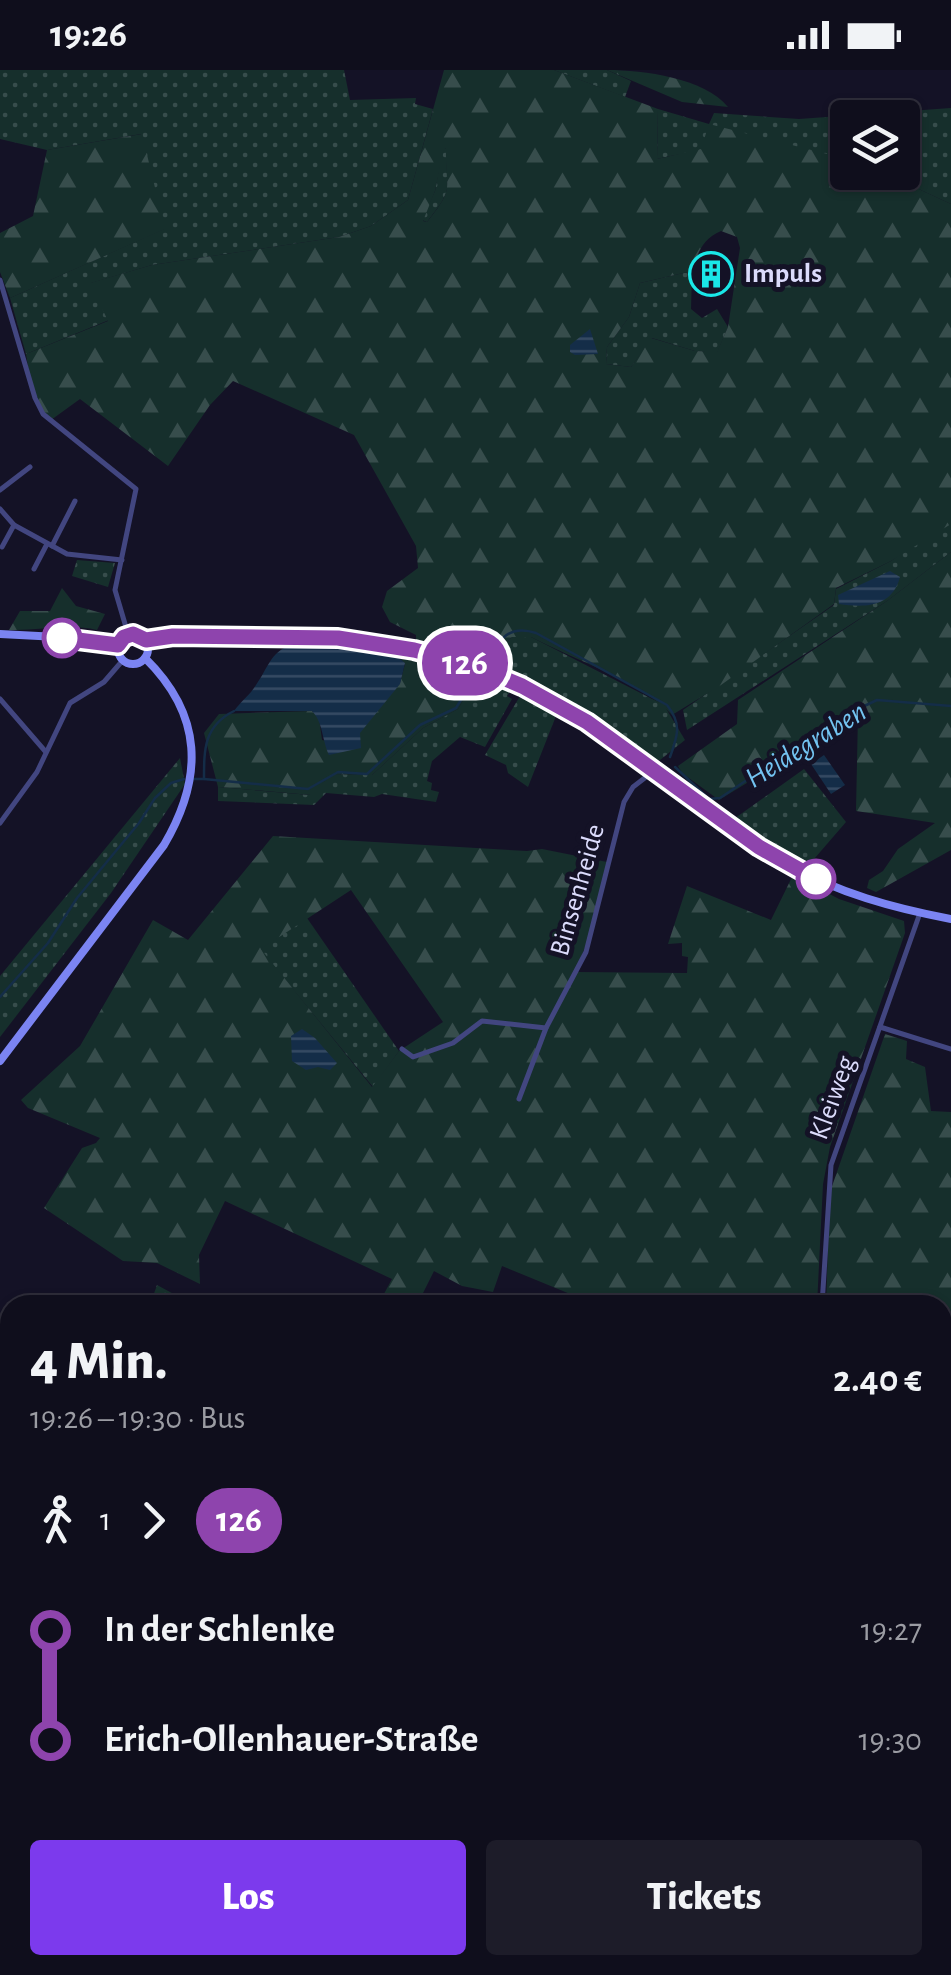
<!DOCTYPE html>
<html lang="de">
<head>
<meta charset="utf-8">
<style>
  :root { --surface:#0f0e1c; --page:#1d1c29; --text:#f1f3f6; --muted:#9b9ca3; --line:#2f2e3b; --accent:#7c3aed }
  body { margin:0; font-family:"Alegreya Sans",sans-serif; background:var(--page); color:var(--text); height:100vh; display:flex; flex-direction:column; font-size:38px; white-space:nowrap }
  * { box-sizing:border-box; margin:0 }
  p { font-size:32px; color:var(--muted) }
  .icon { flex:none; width:55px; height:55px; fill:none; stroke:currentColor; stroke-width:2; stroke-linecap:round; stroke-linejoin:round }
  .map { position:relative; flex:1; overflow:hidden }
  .sheet { position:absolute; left:0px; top:1225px; width:952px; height:680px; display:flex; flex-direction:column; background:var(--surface); border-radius:30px 30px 0 0; box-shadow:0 2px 8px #0004,0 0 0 2px var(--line) }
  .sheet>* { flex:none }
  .badge { padding:0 20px; border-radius:32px; font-size:35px; line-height:65px }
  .tools { position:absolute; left:830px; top:30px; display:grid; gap:20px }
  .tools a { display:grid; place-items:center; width:90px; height:90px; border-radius:10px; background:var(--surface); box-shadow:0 2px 8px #0004,0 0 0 2px var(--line); font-size:50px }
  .map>.badge { position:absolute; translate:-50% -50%; box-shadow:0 0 0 5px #fff }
  .legs { display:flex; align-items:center; gap:15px; height:110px; padding:0 30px; font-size:32px }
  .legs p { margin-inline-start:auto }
  .head { display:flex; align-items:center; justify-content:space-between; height:170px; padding:0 30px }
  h1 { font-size:55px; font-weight:800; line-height:75px }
  .button { display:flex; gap:20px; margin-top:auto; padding:20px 30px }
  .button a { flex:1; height:115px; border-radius:10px; background:var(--accent); color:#fff; font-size:40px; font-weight:800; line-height:115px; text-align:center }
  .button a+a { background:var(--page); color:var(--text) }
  ul { padding:0 30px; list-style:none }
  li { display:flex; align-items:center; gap:35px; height:110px; font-size:38px }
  li i { display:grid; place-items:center; width:15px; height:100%; margin:0 12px; background:currentColor }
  li i::after { content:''; width:25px; height:25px; margin:-12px; border:8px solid; border-radius:50%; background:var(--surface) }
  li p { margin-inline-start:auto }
  li:first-child i { background:linear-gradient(#0000 50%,currentColor 0) }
  li:last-child i { background:linear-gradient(currentColor 50%,#0000 0) }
  .status { display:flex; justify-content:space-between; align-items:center; height:70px; padding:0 50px; background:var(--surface); direction:ltr }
  .status svg { height:28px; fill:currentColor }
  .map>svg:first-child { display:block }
  .green { fill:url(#green-dots) }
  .forest { fill:url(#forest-firs); fill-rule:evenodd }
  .cemetery { fill:url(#cemetery-stones) }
  .water { fill:url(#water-rules) }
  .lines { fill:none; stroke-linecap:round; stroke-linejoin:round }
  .stream { stroke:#142d48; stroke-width:2.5 }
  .street { stroke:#424680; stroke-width:5 }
  .secondary { stroke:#7b84f2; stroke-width:8 }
  .line-1-casing { stroke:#fff; stroke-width:22 }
  .line-1 { stroke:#8e44ad; stroke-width:15 }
  .stop-1-dot { fill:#fff; stroke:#8e44ad; stroke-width:5 }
  .labels { text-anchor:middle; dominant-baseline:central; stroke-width:10; stroke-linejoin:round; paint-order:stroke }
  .poi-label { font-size:28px; font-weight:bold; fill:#dbdbfb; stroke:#141226; text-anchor:start }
  .street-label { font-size:28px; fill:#dbdbfb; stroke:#141226 }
  .water-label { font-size:30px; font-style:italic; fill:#73c3f1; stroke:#141226 }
</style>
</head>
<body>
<div class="status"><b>19:26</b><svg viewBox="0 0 49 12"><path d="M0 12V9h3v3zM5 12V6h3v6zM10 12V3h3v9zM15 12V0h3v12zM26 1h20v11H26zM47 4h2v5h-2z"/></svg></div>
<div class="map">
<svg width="951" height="1905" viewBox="0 0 951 1905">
  <defs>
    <pattern id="green-dots" width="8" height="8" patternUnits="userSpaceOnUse" patternTransform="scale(2.5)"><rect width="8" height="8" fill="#162f2c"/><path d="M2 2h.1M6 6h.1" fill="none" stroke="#374d4c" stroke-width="1.8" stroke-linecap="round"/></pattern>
    <pattern id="forest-firs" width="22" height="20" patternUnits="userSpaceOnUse" patternTransform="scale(2.5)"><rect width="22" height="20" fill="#162f2c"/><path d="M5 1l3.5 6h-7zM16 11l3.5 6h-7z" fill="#374d4c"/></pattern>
    <pattern id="cemetery-stones" width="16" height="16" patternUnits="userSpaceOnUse" patternTransform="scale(2.5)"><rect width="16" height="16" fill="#162f2c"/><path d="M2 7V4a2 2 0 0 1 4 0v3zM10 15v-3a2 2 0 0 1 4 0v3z" fill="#374d4c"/></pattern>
    <pattern id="water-rules" width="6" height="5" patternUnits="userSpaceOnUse" patternTransform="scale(2.5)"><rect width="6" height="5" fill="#142d48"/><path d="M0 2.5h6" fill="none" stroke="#364b63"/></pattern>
  </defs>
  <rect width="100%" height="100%" fill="#141226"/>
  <g class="green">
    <path d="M 0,0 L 344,0 L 350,30 L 416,28 L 415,34 L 433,39 L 408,130 L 371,156 L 339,167 L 152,195 L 91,213 L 109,250 L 26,284 L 10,228 L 164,159 L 141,64 L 47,80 L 0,69 Z"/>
    <path d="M 554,0 L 607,0 L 631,11 L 625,27 Z"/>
    <path d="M 951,38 L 951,134 L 884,103 L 902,102 L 902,48 L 848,48 L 847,89 C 786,72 718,75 657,89 L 658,39 L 709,54 L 714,43 L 799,49 Z"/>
    <path d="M 443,77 L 446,79 C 446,120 456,116 427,152 L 422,150 L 435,121 Z"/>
    <path d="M 692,201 L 691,239 L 702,248 L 717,239 L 728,257 L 717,283 L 695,281 L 652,268 L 631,297 L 606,294 L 607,277 L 629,247 L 640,213 Z"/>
    <path d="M 951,449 L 951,482 L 887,531 L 687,660 L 683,640 L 834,535 L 836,519 L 891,491 Z"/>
    <path d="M 77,490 L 115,493 L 108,517 L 72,506 Z"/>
    <path d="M 512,567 L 531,567 L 664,635 L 685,670 L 660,690 L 653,690 C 599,651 546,620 485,594 Z"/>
    <path d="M 478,605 L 512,619 L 507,626 L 512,629 L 485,677 L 460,667 L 432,691 L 427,711 L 432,713 L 431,720 L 439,722 L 436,732 L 382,724 L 374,727 L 326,723 L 314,735 L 218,731 L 218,717 L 310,725 L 332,704 L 372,705 L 423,658 L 458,639 Z"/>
    <path d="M 520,626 L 556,646 L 528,717 L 508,703 L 506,695 L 485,685 Z"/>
    <path d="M 180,688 L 185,714 L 111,823 L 0,967 L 0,906 Z"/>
    <path d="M 804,699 L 846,752 L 808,796 L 731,751 Z"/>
    <path d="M 307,848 L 399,981 L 373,1017 L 260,879 Z"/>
    <path d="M 157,1215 L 194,1235 L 150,1235 Z"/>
    <path d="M 0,1397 L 10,1399 L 10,1456 L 0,1455 Z"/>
    <path d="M 942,1748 C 951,1771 951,1792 943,1816 Z"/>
  </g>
  <g class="forest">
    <path d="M 444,0 L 554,0 L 658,39 L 657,89 L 701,79 L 709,54 L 847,89 L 848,102 L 884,103 L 951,134 L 951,454 L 891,491 L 836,518 L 834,534 L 721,615 L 672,645 C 647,615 569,587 531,567 L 512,567 L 485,594 L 416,573 L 416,565 L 390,552 L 382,537 L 387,521 L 418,498 L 416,476 L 354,365 L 233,311 L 210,335 L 168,396 L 80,329 L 51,350 C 31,335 30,306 26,284 L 108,251 L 90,213 L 152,195 L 339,167 L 371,156 L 408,130 ZM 444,78 L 446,79 C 445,120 456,116 427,152 L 423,151 L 435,121 ZM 721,161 L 737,167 L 740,178 L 728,257 L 717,282 L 695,281 L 651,268 L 631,297 L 606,294 L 607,277 L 629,247 L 640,213 L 692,201 C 698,183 702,169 721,161 Z"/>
    <path d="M 607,0 C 644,0 704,8 728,37 L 682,32 Z"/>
    <path d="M 142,64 L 165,159 L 10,228 L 0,202 L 0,163 L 33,146 L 47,80 Z"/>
    <path d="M 951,482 L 951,780 L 876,822 L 867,818 L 869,810 L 883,801 L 898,779 L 935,753 L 856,741 L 858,645 L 719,730 L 682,703 L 678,696 L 737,654 L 738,630 L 887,531 Z"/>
    <path d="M 62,518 L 76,536 L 105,544 L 97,560 C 68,553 39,561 9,560 L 20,541 L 50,541 Z"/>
    <path d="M 398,586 L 478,605 L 458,639 L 423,658 L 372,705 L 332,704 L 311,725 L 218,717 L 204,663 L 219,644 L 312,641 L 319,648 L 322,670 L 360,678 L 359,663 L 400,613 L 405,594 Z"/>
    <path d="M 273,766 L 527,781 L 542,779 L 607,792 L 586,875 L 575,902 L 687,903 L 688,887 L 682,886 L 682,873 L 668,874 L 687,816 L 771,850 L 793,805 L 839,829 L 904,851 L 905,863 L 830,1077 L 823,1114 L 817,1235 L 597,1235 L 502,1196 L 493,1222 L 462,1216 L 434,1201 L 419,1231 L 420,1235 L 378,1235 L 392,1209 L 225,1131 L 199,1185 L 200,1214 L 157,1193 L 123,1191 L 44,1138 L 82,1078 L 96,1073 L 100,1068 L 28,1038 L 21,1030 L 80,976 L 153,850 L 188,870 ZM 351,820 L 443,952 L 399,981 L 372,1017 L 261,879 Z"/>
    <path d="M 885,964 L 907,971 L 906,989 L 925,997 L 931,1041 L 951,1042 L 951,1493 L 942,1491 L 942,1235 L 826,1235 L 830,1122 Z"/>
    <path d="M 4,1287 L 10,1287 L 10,1399 L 0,1397 L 0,1310 Z"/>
  </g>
  <path class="cemetery" d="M 0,1514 L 10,1516 L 10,1883 L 0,1882 Z"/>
  <g class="water">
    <path d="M 590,259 L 598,284 L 575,285 L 570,282 L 570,275 Z"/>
    <path d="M 890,501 L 900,507 C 892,537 866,538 839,534 L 838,525 Z"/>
    <path d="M 297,574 C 324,574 387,574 405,593 L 400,614 L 360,663 L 361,678 L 329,685 C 322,670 323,652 312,641 L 234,641 C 241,631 250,625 256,615 C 269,597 271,578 297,574 Z"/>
    <path d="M 824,685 L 845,715 L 831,724 L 811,694 Z"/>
    <path d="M 302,959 L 315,968 L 337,993 L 330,1000 L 318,997 L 306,1000 L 292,991 L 291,966 Z"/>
  </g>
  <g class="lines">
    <g class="stream">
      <path d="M 483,596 C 498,573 506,553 536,563 L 667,635 C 682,654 678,665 670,687"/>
      <path d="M 675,697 L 709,729 L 720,728 L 839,648 L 877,630 L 951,636"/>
      <path d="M 192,709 L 204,709 C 204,679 204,656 234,641"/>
      <path d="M 204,709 L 308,719 L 338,702 L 367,704 L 420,655 L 456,638 L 478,602"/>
      <path d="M 0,927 L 48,873 L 77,828 L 139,753 L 155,728 L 171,713 L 184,709"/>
      <path d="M 0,1418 L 10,1419"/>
      <path d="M 942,1763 L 951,1777"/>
    </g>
    <g class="street">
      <path d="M 0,210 L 35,328 L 43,344 L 136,419 L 115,520 L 128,564"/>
      <path d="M 0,420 L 30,397"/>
      <path d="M 0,439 L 14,455 L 67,484 L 122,490"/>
      <path d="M 52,476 L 75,431"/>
      <path d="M 2,477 L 14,455"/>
      <path d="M 34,499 L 47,474"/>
      <path d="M 0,629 L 45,681"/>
      <path d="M 0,753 L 37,702 L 70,633 L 104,612 L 123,590"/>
      <path d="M 880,957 L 951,979"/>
      <path d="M 402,979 L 413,987 L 453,973 L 482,951 L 546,958"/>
      <path d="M 519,1029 L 546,958 L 586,882 L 624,732 L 633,717 L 655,700"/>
      <path d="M 822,1235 L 831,1095 L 920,843"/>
      <path d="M 942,1834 L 951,1836"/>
      <path d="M 332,1895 L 347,1905"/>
      <path d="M 588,1895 L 608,1905"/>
      <path d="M 872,1895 L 902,1905"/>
      <path d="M 818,1898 L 841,1905"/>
      <path d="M 118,1905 L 124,1895"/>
      <path d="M 438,1905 L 445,1895"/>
      <path d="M 522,1905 L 525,1895"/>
      <path d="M 669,1905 L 671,1895"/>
      <path d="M 865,1905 L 868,1895"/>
    </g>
    <g class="secondary">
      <path d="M 0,564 L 77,568 L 118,575"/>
      <circle cx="133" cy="579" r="15"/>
      <path d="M 146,571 C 179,561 245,564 281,565 C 379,568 472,586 557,634 C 639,680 705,748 787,794 C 838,823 893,838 951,849"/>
      <path d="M 0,991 L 164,775 C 204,707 203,645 145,588"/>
      <path d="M 942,1557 L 951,1559"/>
      <path d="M 752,1905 L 753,1895"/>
    </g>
  </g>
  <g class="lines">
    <g class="line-1-casing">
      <path id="line-1" d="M 62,568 L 118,575 L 124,567 L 133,564 L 146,570 L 173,566 L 338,568 L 414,580 L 472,595 L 522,616 L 587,652 L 759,777 L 816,809"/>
    </g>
    <use href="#line-1" class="line-1"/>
  </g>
  <defs>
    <g id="building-ring" transform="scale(2.25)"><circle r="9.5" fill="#141226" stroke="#1ae7e8" stroke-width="1.5"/><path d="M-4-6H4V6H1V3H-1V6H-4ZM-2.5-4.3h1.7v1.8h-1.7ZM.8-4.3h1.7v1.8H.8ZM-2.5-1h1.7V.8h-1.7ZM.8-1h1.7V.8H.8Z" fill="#1ae7e8"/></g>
  </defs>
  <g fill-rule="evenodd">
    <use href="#building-ring" x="711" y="204"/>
  </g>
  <g class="stop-1-dot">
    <circle cx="62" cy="568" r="18"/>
    <circle cx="816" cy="809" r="18"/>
  </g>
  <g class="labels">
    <g class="poi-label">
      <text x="744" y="204">Impuls</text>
    </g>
    <g class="street-label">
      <text transform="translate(578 820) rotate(-74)">Binsenheide</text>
      <text transform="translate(833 1028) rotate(-70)">Kleiweg</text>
    </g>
    <g class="water-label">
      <text transform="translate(806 675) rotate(-32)">Heidegraben</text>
    </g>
  </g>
</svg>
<div class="tools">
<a><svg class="icon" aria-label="layers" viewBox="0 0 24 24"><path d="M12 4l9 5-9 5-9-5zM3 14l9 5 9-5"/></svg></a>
</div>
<b class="badge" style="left:465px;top:593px;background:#8e44ad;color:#fff">126</b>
<section class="sheet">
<div class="head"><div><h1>4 Min.</h1><p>19:26 – 19:30 · Bus</p></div><b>2.40 €</b></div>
<div class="legs"><svg class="icon" aria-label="walk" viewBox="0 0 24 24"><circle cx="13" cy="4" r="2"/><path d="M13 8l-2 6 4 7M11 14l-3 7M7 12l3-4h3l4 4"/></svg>1<svg class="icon" aria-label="forward" viewBox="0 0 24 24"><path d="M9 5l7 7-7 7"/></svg><b class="badge" style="background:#8e44ad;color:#fff">126</b></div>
<ul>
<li><i style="color:#8e44ad"></i><b>In der Schlenke</b><p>19:27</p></li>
<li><i style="color:#8e44ad"></i><b>Erich-Ollenhauer-Straße</b><p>19:30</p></li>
</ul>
<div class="button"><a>Los</a><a>Tickets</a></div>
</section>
</div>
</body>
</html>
